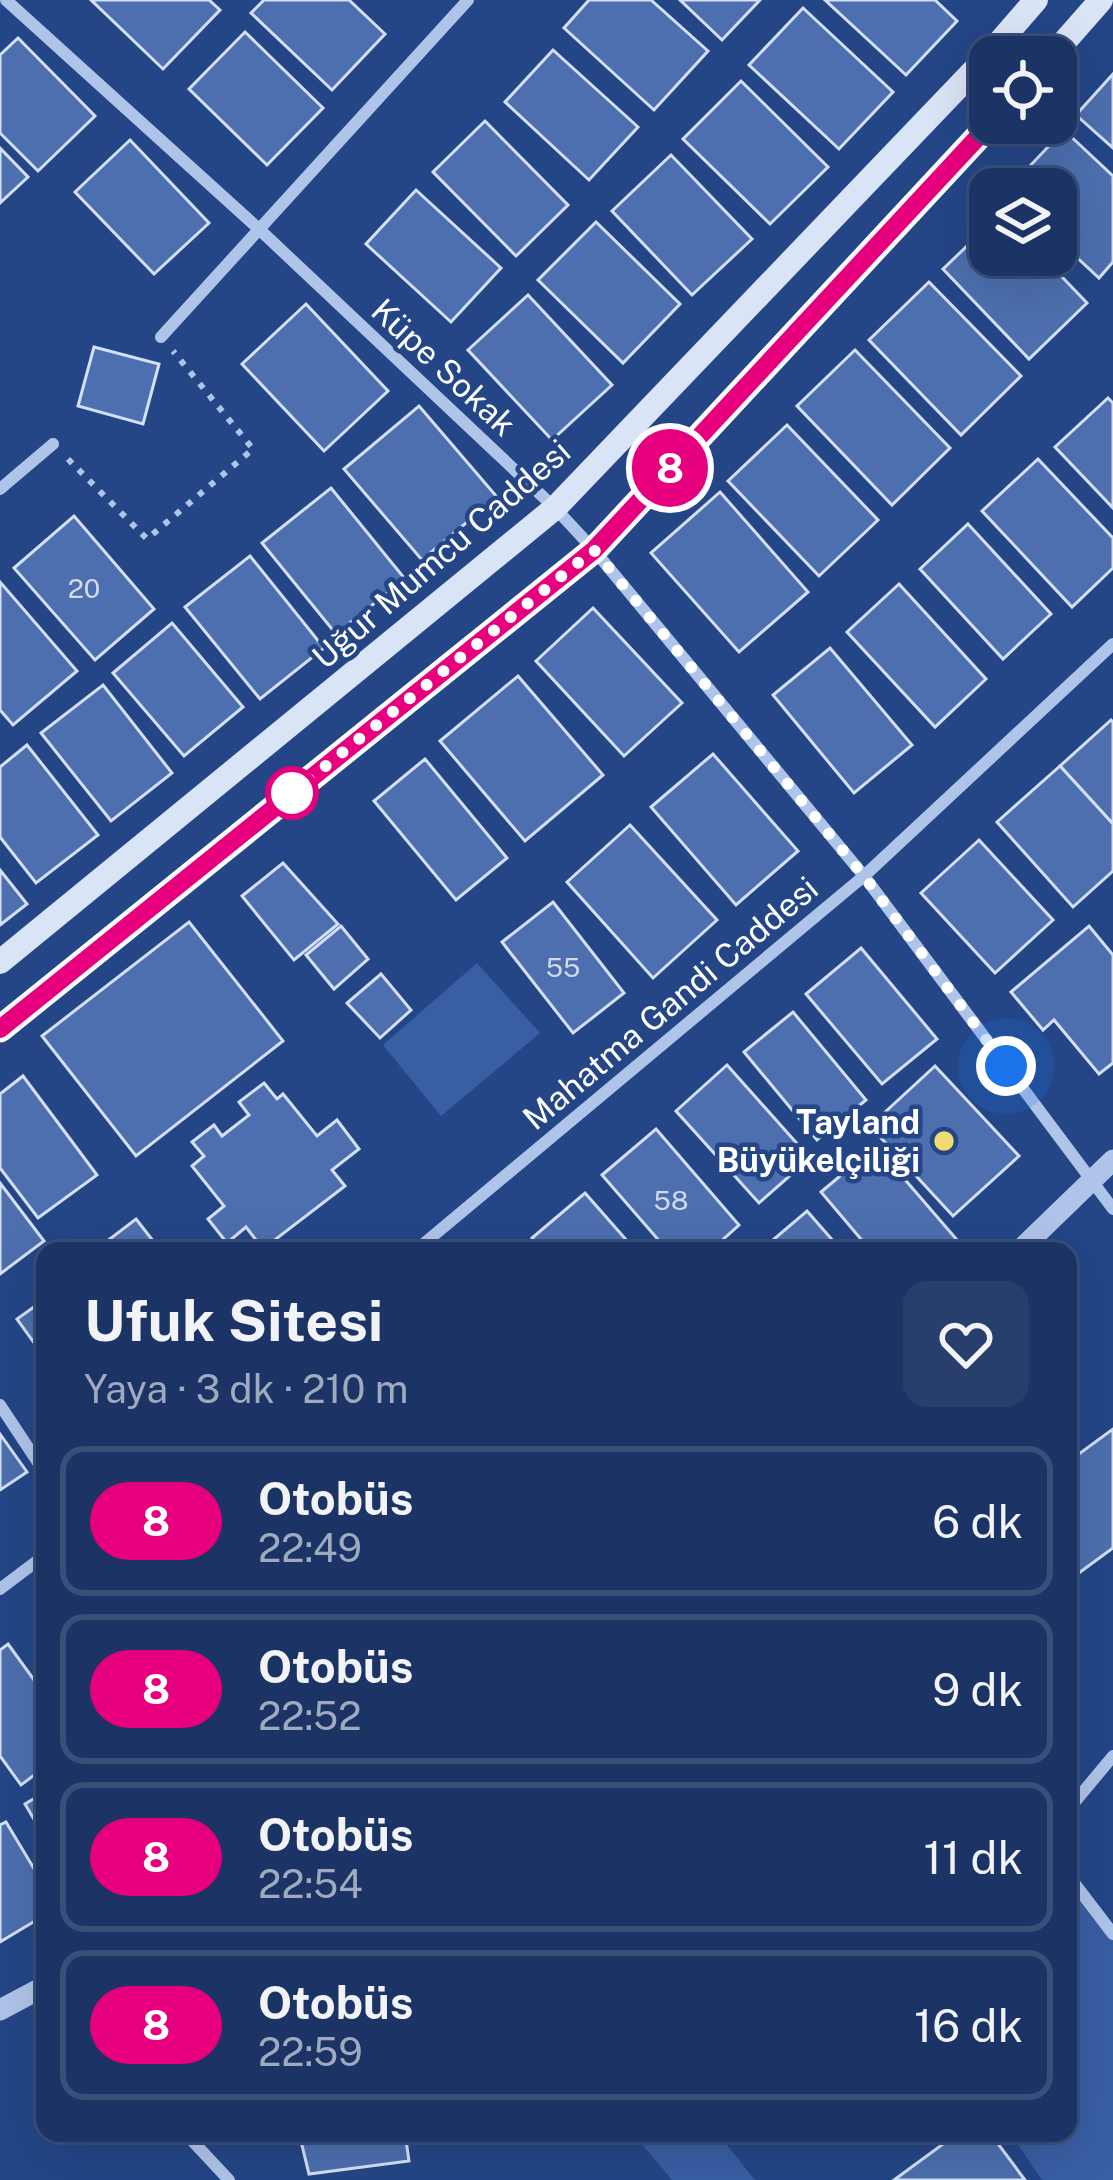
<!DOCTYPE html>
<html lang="tr">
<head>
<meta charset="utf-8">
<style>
  :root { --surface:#1b3465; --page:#283f6e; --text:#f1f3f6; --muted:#a0aabf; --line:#394f79 }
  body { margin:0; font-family:"Public Sans",sans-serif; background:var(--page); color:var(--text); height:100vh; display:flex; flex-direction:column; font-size:45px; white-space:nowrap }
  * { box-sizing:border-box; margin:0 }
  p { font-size:39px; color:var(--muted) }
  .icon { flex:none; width:66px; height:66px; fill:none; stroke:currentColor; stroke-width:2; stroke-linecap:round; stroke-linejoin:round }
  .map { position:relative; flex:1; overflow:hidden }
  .sheet { position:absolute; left:36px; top:1242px; width:1041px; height:900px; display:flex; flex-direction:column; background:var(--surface); border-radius:24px; box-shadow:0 12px 48px #0002,0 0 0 3px var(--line) }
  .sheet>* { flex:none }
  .badge { padding:0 24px; border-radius:39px; font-size:42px; line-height:78px }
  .controls { position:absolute; left:969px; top:36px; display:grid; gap:24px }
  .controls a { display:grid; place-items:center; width:108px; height:108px; border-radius:24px; background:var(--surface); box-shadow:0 12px 48px #0002,0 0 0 3px var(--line); font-size:60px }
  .you { position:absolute; width:60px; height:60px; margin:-30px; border:9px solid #fff; border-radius:50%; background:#1a73e8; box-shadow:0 0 0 18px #1a73e833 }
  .map>.badge { position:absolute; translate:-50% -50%; box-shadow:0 0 0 6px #fff }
  .round { display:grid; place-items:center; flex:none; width:126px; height:126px; border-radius:24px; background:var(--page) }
  .headline { display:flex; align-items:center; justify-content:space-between; height:204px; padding:0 48px }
  h1 { font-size:57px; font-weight:700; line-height:90px }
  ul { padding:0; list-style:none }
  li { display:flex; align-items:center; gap:36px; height:150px; margin:0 24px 18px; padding:0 24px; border:6px solid var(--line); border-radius:24px }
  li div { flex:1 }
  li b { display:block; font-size:45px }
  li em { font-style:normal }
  li .badge { min-width:132px; font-weight:700; text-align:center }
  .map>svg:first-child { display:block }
  .green { fill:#395ea3 }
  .building { fill:#4d6faf; stroke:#d3e0f7; stroke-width:3 }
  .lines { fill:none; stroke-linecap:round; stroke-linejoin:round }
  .path { stroke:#afc4e9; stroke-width:6; stroke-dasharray:6 9; stroke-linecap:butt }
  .minor { stroke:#afc4e9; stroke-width:12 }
  .tertiary { stroke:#afc4e9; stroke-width:21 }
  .secondary { stroke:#dae4f7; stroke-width:24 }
  .line-casing { stroke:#fff; stroke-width:27 }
  .line { stroke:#e6007e; stroke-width:18 }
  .walk { stroke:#fff; stroke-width:12; stroke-dasharray:0 21.6 }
  .stop-dot { fill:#fff; stroke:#e6007e; stroke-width:6 }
  .poi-dot { fill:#f3db73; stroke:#244687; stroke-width:4.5 }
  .labels { text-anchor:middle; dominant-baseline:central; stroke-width:9; stroke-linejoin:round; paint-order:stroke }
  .number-label { font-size:27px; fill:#d2dbeb }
  .street-label { font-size:33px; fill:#fff; stroke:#244687 }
  .poi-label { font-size:33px; font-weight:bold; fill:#fff; stroke:#244687; text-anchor:end }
</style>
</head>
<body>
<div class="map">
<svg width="1113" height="2180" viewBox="0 0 1113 2180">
  <rect width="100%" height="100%" fill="#244687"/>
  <g class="green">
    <path d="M 477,963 L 540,1033 L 441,1116 L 383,1045 Z"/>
    <path d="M 1068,1881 L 1113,1934 L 1113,2180 L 1042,2180 L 1010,2133 L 1068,2133 Z"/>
    <path d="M 639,2133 L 717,2133 L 755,2180 L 672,2180 L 635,2136 Z"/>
  </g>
  <g class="building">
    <path d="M 91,0 L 209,0 L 220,10 L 163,69 Z"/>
    <path d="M 264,0 L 349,0 L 385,34 L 332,90 L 251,13 Z"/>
    <path d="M 589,0 L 651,0 L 708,51 L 654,110 L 564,28 Z"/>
    <path d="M 680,0 L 760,0 L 722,40 Z"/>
    <path d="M 825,0 L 935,0 L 957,21 L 906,75 Z"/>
    <path d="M 803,8 L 893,92 L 839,149 L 749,65 Z"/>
    <path d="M 245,32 L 323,108 L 267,165 L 189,89 Z"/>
    <path d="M 18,38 L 95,116 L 38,171 L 0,133 L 0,55 Z"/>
    <path d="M 553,50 L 638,127 L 589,180 L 505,102 Z"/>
    <path d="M 1113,74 L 1113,148 L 1076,115 Z"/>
    <path d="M 741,81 L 828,167 L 770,224 L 683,139 Z"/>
    <path d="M 485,121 L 568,205 L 516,256 L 433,172 Z"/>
    <path d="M 1064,130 L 1113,176 L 1113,262 L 1099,278 L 1056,238 L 1056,189 L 1008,189 Z"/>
    <path d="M 130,140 L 209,223 L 154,274 L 75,192 Z"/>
    <path d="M 0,148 L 28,177 L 0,203 Z"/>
    <path d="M 671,155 L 752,239 L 692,295 L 612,211 Z"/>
    <path d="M 416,190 L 501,268 L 451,322 L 366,244 Z"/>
    <path d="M 596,222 L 680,304 L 623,363 L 538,280 Z"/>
    <path d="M 990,224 L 990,255 L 1041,255 L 1087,303 L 1029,359 L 943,269 Z"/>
    <path d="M 929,282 L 1021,376 L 961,435 L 869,340 Z"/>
    <path d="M 528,295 L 612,385 L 552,440 L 468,350 Z"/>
    <path d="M 306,304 L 388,391 L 324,451 L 242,364 Z"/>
    <path d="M 94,347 L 159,364 L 143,424 L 78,406 Z"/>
    <path d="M 855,350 L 950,448 L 892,505 L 797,406 Z"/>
    <path d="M 1108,398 L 1113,403 L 1113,508 L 1055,447 Z"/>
    <path d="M 419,406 L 497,497 L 422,560 L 344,469 Z"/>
    <path d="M 787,425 L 878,520 L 819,576 L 728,481 Z"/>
    <path d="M 1038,459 L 1113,538 L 1113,568 L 1072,607 L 982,511 Z"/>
    <path d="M 331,488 L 405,579 L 336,634 L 262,543 Z"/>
    <path d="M 720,492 L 808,592 L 739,652 L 651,553 Z"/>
    <path d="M 74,516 L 154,609 L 95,660 L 14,568 Z"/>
    <path d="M 968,524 L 1051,614 L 1003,659 L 920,569 Z"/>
    <path d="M 250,556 L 324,648 L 260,699 L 185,607 Z"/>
    <path d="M 0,582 L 77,671 L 13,725 L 0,710 Z"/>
    <path d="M 899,584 L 986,679 L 935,727 L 847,632 Z"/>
    <path d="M 593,608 L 682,703 L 624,756 L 536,661 Z"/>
    <path d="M 172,623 L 243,707 L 184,756 L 113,673 Z"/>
    <path d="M 830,648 L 912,745 L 854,793 L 773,695 Z"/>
    <path d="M 518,676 L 603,775 L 525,841 L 440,741 Z"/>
    <path d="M 103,685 L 172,773 L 111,821 L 41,733 Z"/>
    <path d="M 1111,720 L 1113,722 L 1113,824 L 1060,766 Z"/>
    <path d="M 27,745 L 98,835 L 36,883 L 0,837 L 0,767 Z"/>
    <path d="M 713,754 L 798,851 L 736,905 L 651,807 Z"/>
    <path d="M 425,759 L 507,858 L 456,900 L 374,801 Z"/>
    <path d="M 1060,766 L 1113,824 L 1113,871 L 1073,907 L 997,822 Z"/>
    <path d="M 630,825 L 717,920 L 653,978 L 567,882 Z"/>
    <path d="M 979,840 L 1053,920 L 995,973 L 921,893 Z"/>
    <path d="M 283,863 L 338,924 L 294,960 L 242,896 Z"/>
    <path d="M 0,870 L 27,904 L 0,925 Z"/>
    <path d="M 553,902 L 624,993 L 573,1033 L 502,942 Z"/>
    <path d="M 189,922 L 283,1041 L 136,1156 L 42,1036 Z"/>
    <path d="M 341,926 L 368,959 L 334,989 L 306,955 Z"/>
    <path d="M 1089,926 L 1113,955 L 1113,1063 L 1099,1074 L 1054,1020 L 1043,1030 L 1011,992 Z"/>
    <path d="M 861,948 L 937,1039 L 882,1084 L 806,994 Z"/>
    <path d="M 381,974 L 411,1010 L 380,1038 L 347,1003 Z"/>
    <path d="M 793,1012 L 866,1100 L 817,1140 L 744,1052 Z"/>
    <path d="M 727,1065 L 810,1158 L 759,1203 L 676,1111 Z"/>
    <path d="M 935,1066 L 1019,1156 L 953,1216 L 870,1126 Z"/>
    <path d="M 23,1076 L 97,1175 L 38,1218 L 0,1168 L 0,1094 Z"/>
    <path d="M 264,1083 L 277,1099 L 283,1094 L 317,1136 L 337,1120 L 359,1149 L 332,1170 L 345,1186 L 263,1249 L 246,1227 L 227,1243 L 208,1219 L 224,1206 L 192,1166 L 204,1156 L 192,1142 L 214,1125 L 222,1136 L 249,1115 L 239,1102 Z"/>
    <path d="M 656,1129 L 739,1225 L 710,1251 L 668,1251 L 602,1175 Z"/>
    <path d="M 876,1146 L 958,1241 L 946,1251 L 871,1251 L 821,1192 Z"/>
    <path d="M 0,1183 L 44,1241 L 0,1274 Z"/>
    <path d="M 585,1193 L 636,1251 L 543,1251 L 532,1238 Z"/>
    <path d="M 807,1211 L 842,1251 L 760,1251 Z"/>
    <path d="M 136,1219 L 161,1251 L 94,1251 Z"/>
    <path d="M 45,1299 L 45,1358 L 17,1319 Z"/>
    <path d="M 1113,1429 L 1113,1548 L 1068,1581 L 1068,1462 Z"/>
    <path d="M 0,1434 L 27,1472 L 0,1490 Z"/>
    <path d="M 8,1644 L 45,1695 L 45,1767 L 21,1785 L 0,1756 L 0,1650 Z"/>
    <path d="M 45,1792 L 45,1838 L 25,1804 Z"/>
    <path d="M 6,1822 L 45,1887 L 45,1915 L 0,1942 L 0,1825 Z"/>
    <path d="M 299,2133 L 405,2133 L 409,2161 L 309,2174 Z"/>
    <path d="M 958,2133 L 990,2133 L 1025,2180 L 894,2180 Z"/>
  </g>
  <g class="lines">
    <path class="path" d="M 68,459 L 147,539 L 253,449 L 173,351"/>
    <g class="minor">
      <path d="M 6,0 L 261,231 L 555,508 L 594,550 L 864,876 L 1113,1209"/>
      <path d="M 161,337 L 468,0"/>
      <path d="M 0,489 L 53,444"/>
      <path d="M 415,1251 L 864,876 L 1113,644"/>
      <path d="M 0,1405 L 45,1473"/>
      <path d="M 0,1589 L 45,1555"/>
      <path d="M 1068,1810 L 1113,1756"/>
      <path d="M 1068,1875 L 1113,1934"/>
      <path d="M 185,2133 L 229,2180"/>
    </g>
    <g class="tertiary">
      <path d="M 1019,1251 L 1113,1160"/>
      <path d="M 0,2010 L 45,1986"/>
    </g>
    <g class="secondary">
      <path d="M 1051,57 L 1101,0"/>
      <path d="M 0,962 L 555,508 L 983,61 L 1036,0"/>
      <path d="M 0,1029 L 594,550 L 991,123"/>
    </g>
  </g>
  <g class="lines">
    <g class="line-casing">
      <path id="line" d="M 0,1029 L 594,550 L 991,123"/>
    </g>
    <use href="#line" class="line"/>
    <path class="walk" d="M 292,793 L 594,550 L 864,876 L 1006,1066"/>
  </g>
  <circle class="stop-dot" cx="292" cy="793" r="24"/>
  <circle class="poi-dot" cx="944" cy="1141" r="12"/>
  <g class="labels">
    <g class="number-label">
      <text x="84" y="588">20</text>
      <text x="563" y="967">55</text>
      <text x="671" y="1200">58</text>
    </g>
    <g class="street-label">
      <text transform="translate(444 367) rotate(43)">Küpe Sokak</text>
      <text transform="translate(441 554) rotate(-41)">Uğur Mumcu Caddesi</text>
      <text transform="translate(670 1003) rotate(-40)">Mahatma Gandi Caddesi</text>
    </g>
    <g class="poi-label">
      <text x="920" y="1122">Tayland<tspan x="920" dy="38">Büyükelçiliği</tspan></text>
    </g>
  </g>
</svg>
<div class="controls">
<a><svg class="icon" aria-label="locate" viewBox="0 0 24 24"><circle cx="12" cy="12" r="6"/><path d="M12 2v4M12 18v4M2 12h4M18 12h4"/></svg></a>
<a><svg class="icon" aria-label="layers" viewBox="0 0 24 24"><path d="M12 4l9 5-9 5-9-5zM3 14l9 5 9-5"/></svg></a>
</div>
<div class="you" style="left:1006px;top:1066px"></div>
<b class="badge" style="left:670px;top:468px;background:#e6007e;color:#fff">8</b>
<section class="sheet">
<div class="headline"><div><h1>Ufuk Sitesi</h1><p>Yaya · 3 dk · 210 m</p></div><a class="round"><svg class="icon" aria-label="heart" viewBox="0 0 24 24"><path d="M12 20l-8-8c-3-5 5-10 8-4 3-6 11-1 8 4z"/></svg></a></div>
<ul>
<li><span class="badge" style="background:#e6007e;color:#fff">8</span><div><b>Otobüs</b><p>22:49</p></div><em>6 dk</em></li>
<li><span class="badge" style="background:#e6007e;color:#fff">8</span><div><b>Otobüs</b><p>22:52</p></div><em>9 dk</em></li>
<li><span class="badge" style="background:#e6007e;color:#fff">8</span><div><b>Otobüs</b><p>22:54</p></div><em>11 dk</em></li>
<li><span class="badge" style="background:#e6007e;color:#fff">8</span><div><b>Otobüs</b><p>22:59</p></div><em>16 dk</em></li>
</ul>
</section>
</div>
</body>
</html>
